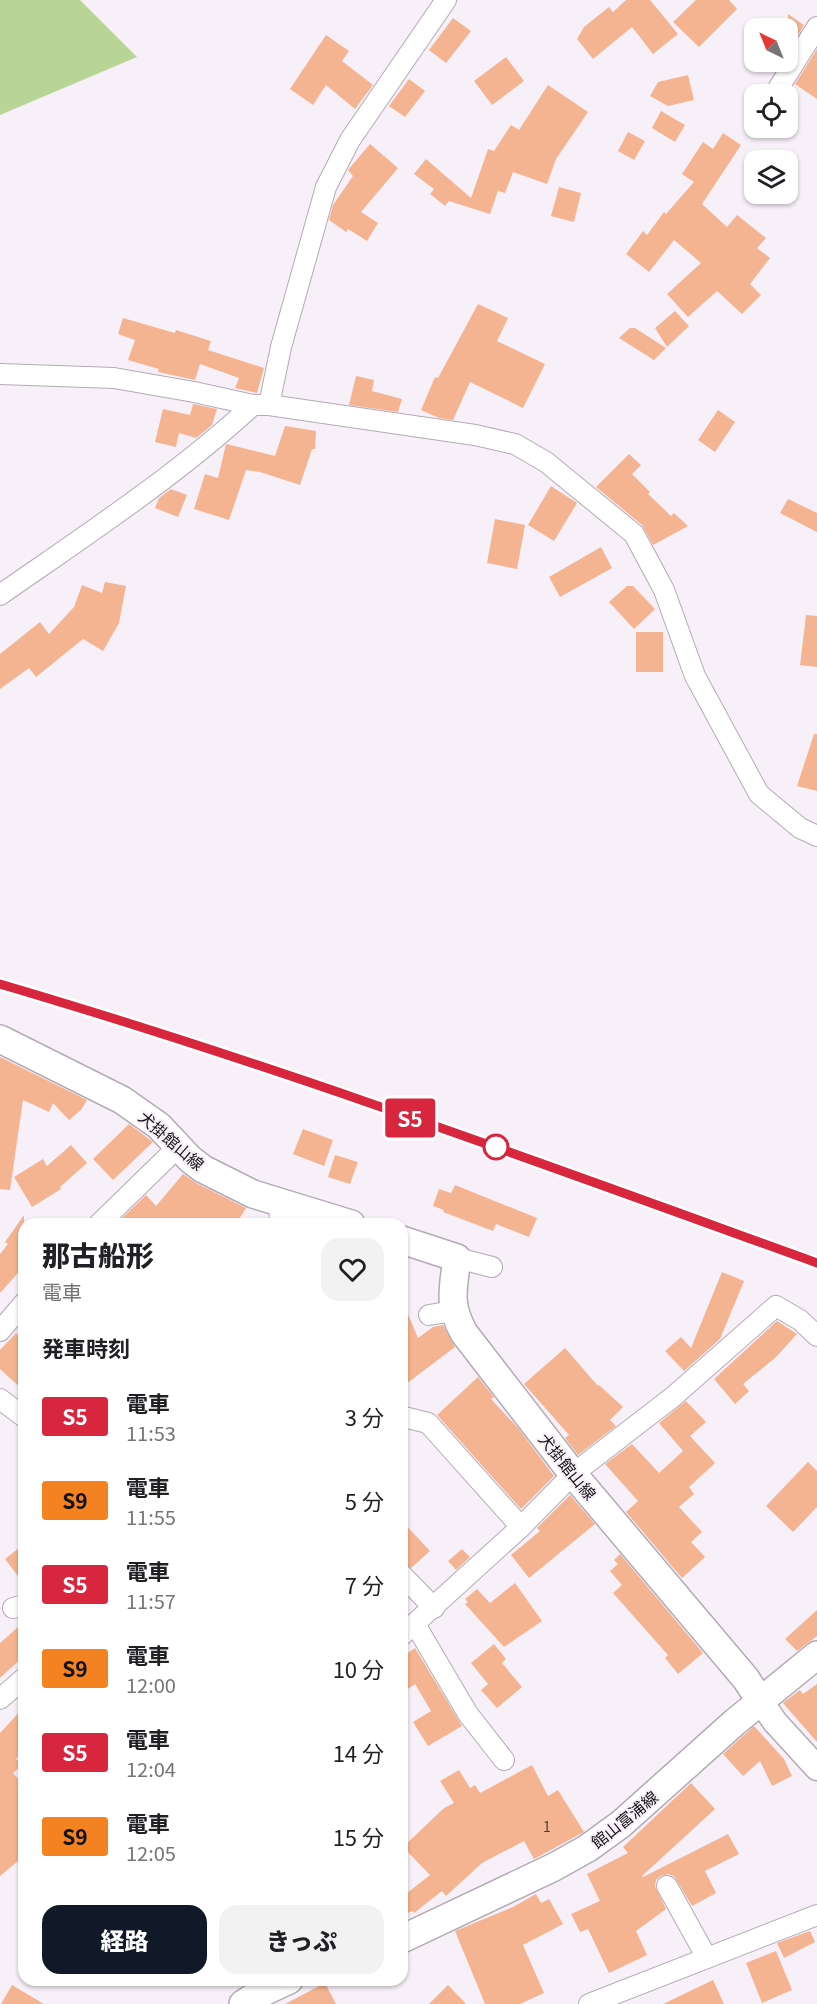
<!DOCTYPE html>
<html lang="ja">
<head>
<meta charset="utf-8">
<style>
  :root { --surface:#fff; --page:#f2f2f2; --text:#202124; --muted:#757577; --accent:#111827 }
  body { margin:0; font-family:Georgia,"Noto Sans JP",serif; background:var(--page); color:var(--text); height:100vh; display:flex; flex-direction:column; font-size:22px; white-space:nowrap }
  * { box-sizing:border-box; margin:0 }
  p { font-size:20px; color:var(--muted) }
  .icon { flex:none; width:33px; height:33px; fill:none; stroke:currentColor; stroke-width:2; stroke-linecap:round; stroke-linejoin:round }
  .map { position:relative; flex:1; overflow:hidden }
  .side { position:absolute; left:18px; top:1218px; width:390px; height:768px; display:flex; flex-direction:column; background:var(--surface); border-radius:18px; box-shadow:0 2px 4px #0004 }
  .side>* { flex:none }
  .badge { padding:0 12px; border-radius:4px; font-size:21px; line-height:39px }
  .needle { width:39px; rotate:317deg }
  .controls { position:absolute; left:744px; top:18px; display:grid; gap:12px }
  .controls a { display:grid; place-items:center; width:54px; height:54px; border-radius:12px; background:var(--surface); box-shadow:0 2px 4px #0004; font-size:30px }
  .map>.badge { position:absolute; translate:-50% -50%; box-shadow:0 0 0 3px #fff }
  h2 { padding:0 24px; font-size:22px; line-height:54px }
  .round { display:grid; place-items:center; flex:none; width:63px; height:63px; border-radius:18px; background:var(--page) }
  .head { display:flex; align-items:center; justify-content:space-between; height:102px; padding:0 24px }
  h1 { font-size:28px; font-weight:800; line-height:45px }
  .cta { display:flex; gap:12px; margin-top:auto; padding:12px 24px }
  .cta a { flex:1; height:69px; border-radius:18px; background:var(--accent); color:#fff; font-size:24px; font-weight:800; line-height:69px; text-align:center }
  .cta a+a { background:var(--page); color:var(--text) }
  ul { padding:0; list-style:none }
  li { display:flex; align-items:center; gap:18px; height:84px; padding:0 24px }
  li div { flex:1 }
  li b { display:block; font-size:22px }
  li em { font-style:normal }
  li .badge { min-width:66px; font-weight:700; text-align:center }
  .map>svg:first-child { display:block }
  .green { fill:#b8d597 }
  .building { fill:#f5b491 }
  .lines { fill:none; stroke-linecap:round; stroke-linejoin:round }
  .minor-casing { stroke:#b3abb4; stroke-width:22 }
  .tertiary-casing { stroke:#b3abb4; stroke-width:27 }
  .secondary-casing { stroke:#b3abb4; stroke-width:30 }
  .minor { stroke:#fff; stroke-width:20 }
  .tertiary { stroke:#fff; stroke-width:24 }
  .secondary { stroke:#fff; stroke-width:27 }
  .rail { stroke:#373438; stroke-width:4.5; stroke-dasharray:3 6; stroke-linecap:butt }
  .line-casing { stroke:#fff; stroke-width:14 }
  .line { stroke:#d7263d; stroke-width:9 }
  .stop-dot { fill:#fff; stroke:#d7263d; stroke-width:3 }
  .labels { text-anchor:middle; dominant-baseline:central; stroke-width:4.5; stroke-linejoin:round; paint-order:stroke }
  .number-label { font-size:14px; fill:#4d3b35 }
  .street-label { font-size:16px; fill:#151316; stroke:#f8f0f9 }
</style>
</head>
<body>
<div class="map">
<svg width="817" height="2004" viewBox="0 0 817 2004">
  <rect width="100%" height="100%" fill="#f8f0f9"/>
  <path class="green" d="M 0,0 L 80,0 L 137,57 L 0,115 Z"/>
  <g class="building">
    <path d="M 626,0 L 650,0 L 678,34 L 653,54 L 632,27 L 593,59 L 577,39 L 584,27 L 609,7 L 613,12 Z"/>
    <path d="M 696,0 L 729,0 L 737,9 L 699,47 L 673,22 Z"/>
    <path d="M 788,14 L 804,25 L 788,51 Z"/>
    <path d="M 453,18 L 471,31 L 446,63 L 429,50 Z"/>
    <path d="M 326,35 L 349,51 L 342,61 L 373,85 L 355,109 L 326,85 L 313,105 L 290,89 Z"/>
    <path d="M 817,49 L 817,99 L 795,84 Z"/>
    <path d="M 506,57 L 524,81 L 492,105 L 474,81 Z"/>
    <path d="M 688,75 L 694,100 L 668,106 L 650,96 L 658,82 Z"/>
    <path d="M 409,79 L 425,91 L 405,117 L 389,106 Z"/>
    <path d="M 548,85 L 588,112 L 556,159 L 547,184 L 513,172 L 505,193 L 498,191 L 490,214 L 449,201 L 445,206 L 430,194 L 434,189 L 414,174 L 426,159 L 471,198 L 488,149 L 494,151 L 511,125 L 519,130 Z"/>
    <path d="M 661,111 L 685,125 L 675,142 L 652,128 Z"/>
    <path d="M 628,132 L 645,141 L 634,160 L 618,151 Z"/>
    <path d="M 723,133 L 741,145 L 702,204 L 727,227 L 737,215 L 766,238 L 757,248 L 770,258 L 750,284 L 761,295 L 742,314 L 717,291 L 688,317 L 667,294 L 701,263 L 674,240 L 649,272 L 626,254 L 643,231 L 647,235 L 664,212 L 666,214 L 694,182 L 682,174 L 703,142 L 713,149 Z"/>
    <path d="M 370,144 L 398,168 L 361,212 L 378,223 L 367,241 L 348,229 L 346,232 L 329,220 L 333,205 L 353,176 L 348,170 Z"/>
    <path d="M 559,187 L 581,193 L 574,222 L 551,216 Z"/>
    <path d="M 478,304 L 508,318 L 497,341 L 545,364 L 523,408 L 470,382 L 453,420 L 439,418 L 421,410 L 435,377 L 438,378 Z"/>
    <path d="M 675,311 L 689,326 L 667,347 L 655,328 Z"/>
    <path d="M 123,318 L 175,333 L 176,330 L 211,341 L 208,350 L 264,368 L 257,393 L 235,388 L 239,378 L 200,364 L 195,380 L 158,372 L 159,369 L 128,360 L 135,340 L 118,334 Z"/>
    <path d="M 630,328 L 635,328 L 666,348 L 654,360 L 619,338 Z"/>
    <path d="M 356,376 L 374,380 L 372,391 L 402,399 L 398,412 L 349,405 Z"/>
    <path d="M 193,404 L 217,409 L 212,425 L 196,438 L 179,433 L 176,447 L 155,442 L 163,409 L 190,415 Z"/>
    <path d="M 718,410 L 735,422 L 715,452 L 698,440 Z"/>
    <path d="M 285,426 L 316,431 L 315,449 L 312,449 L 300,485 L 260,472 L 246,470 L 229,520 L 194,509 L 205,474 L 218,478 L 226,444 L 275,456 Z"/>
    <path d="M 629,454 L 641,465 L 632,474 L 650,492 L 648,494 L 671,516 L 674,513 L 688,526 L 653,545 L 642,525 L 596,487 Z"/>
    <path d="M 551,486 L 577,503 L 554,541 L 528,525 Z"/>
    <path d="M 171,489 L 187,495 L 178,517 L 155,508 L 159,498 Z"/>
    <path d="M 788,499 L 817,513 L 817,532 L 780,513 Z"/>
    <path d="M 495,519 L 525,525 L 517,569 L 487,563 Z"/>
    <path d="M 601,547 L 612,568 L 560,597 L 549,577 Z"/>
    <path d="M 105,582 L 126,586 L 119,623 L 103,651 L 83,639 L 36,677 L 29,668 L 0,689 L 0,654 L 40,622 L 49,634 L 74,607 L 82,585 L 102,593 Z"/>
    <path d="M 627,586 L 633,586 L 655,609 L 634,629 L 609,602 Z"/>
    <path d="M 806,615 L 817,616 L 817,667 L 800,665 Z"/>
    <rect x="636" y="632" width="27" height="40"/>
    <path d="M 814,734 L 817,734 L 817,791 L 797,786 Z"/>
    <path d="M 0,1057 L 87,1100 L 81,1110 L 69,1120 L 53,1103 L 49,1112 L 23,1100 L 10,1190 L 0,1189 Z"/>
    <path d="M 129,1124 L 153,1142 L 113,1180 L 93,1159 Z"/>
    <path d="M 303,1129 L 333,1140 L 324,1166 L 293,1154 Z"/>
    <path d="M 71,1145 L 87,1163 L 60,1187 L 61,1189 L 32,1207 L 14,1177 L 43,1159 L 47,1166 Z"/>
    <path d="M 335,1155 L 358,1162 L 350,1184 L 328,1177 Z"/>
    <path d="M 183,1174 L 196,1183 L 246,1208 L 236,1224 L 116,1224 L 146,1195 L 156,1206 Z"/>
    <path d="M 455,1185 L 537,1218 L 529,1237 L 496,1224 L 493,1231 L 443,1212 L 444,1210 L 433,1206 L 439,1189 L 451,1193 Z"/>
    <path d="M 24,1215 L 24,1266 L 0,1293 L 0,1254 L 8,1244 L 5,1242 Z"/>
    <path d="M 722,1272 L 744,1281 L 720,1339 L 684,1371 L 665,1351 L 681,1337 L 691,1348 Z"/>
    <path d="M 402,1300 L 418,1338 L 433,1327 L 443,1325 L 455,1347 L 402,1387 Z"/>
    <path d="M 777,1321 L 797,1334 L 775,1358 L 743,1384 L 749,1391 L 735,1404 L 714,1379 Z"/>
    <path d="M 16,1333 L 24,1341 L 24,1391 L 0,1369 L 0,1350 Z"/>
    <path d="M 565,1348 L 598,1386 L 599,1385 L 623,1407 L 610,1420 L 616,1426 L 578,1455 L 565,1438 L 569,1435 L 524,1384 Z"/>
    <path d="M 478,1377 L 494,1397 L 491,1399 L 518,1428 L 554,1476 L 521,1509 L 437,1415 Z"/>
    <path d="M 686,1401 L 706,1422 L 690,1436 L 715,1463 L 689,1487 L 694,1494 L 679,1507 L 702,1532 L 691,1542 L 705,1557 L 682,1578 L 626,1512 L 638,1501 L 605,1464 L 632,1444 L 659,1473 L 683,1451 L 659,1423 Z"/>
    <path d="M 808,1462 L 817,1471 L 817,1507 L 793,1532 L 766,1506 Z"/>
    <path d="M 570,1495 L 595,1524 L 529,1578 L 511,1555 L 540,1531 L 537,1528 Z"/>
    <path d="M 402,1521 L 430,1551 L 411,1568 L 402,1563 Z"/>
    <path d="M 24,1544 L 24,1584 L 5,1559 Z"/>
    <path d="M 462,1549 L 470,1557 L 456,1570 L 448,1561 Z"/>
    <path d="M 620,1554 L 703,1653 L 678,1674 L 665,1658 L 668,1655 L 613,1593 L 622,1585 L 610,1571 L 618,1564 L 614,1560 Z"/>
    <path d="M 515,1583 L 542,1621 L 504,1647 L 465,1604 L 468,1602 L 465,1599 L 477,1589 L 490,1603 Z"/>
    <path d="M 817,1610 L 817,1636 L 797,1651 L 785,1639 Z"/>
    <path d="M 24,1622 L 24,1656 L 0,1678 L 0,1643 Z"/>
    <path d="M 494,1644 L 506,1659 L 502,1663 L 522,1687 L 497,1708 L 481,1690 L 488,1684 L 471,1663 Z"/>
    <path d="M 415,1648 L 462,1726 L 428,1746 L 413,1722 L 431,1711 L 415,1684 L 402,1693 L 402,1657 Z"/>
    <path d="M 817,1684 L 817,1742 L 783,1703 L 800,1690 L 803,1694 Z"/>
    <path d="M 24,1707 L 24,1750 L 16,1759 L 22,1765 L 13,1773 L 24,1786 L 24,1856 L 0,1876 L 0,1733 Z"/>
    <path d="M 754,1726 L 784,1759 L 792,1776 L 772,1786 L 760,1761 L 743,1776 L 723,1754 Z"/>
    <path d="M 532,1765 L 548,1796 L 558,1790 L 584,1832 L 534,1859 L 524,1841 L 482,1863 L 446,1896 L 442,1891 L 414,1913 L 412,1911 L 402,1916 L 402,1897 L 430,1875 L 403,1847 L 444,1808 L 454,1803 L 440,1781 L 459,1770 L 470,1788 L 475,1785 L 480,1793 Z"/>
    <path d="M 691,1783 L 715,1809 L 642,1876 L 643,1877 L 728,1834 L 739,1854 L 705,1871 L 716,1893 L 692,1906 L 674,1876 L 668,1874 L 661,1876 L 656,1880 L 655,1886 L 666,1909 L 636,1931 L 647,1955 L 609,1973 L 588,1929 L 580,1932 L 571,1914 L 600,1901 L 587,1874 L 628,1853 L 623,1847 Z"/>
    <path d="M 536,1894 L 541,1903 L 549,1899 L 563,1924 L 523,1945 L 544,1993 L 520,2004 L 485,2004 L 455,1931 L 513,1907 Z"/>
    <path d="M 810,1931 L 815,1942 L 784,1958 L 777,1943 Z"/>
    <path d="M 776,1951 L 792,1990 L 762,2003 L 746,1963 Z"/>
    <path d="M 713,1980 L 724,2004 L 663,2004 Z"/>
    <path d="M 325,1983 L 336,2004 L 285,2004 Z"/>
    <path d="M 12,1985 L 44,2004 L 1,2004 Z"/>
    <path d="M 448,1985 L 466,2004 L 429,2004 Z"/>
  </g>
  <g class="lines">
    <g class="minor-casing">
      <g id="minor">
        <path d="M 779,87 L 817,27"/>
        <path d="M 0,374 L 114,378 L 194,392 L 253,405 L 269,405 L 475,435 L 515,444 L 546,462 L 634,534 L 664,590 L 695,676 L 759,794 L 800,828 L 817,836"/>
        <path d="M 269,405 L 281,347 L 326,187 L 350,140 L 446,0"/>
        <path d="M 0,595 C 86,535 176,476 253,405"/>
        <path d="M 99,1224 L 178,1147"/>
        <path d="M 279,1224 L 281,1202"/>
        <path d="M 457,1258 L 492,1267"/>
        <path d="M 429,1315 L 453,1311"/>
        <path d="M 0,1331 L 24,1303"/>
        <path d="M 0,1399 L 24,1417"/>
        <path d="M 404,1417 L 428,1423 L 521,1527"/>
        <path d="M 402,1575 L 434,1608"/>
        <path d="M 13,1608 L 24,1605"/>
        <path d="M 415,1624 L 468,1714 L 504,1760"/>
        <path d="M 402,1635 L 521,1527 L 573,1474 L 674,1396 L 776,1306 L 800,1320 L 817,1336"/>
        <path d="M 0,1699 L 24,1678"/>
        <path d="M 667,1886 L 707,1958"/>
        <path d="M 589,2004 L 817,1915"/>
      </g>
    </g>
    <g class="tertiary-casing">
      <path id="tertiary" d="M 761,1702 L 775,1722 L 817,1768"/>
    </g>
    <g class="secondary-casing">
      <g id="secondary">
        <path d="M 0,1039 L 122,1100 L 159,1126 L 190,1159 L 203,1169 L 253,1194 L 351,1224"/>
        <path d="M 402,1240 L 457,1258 C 453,1290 448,1304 464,1333 L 573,1474 L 746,1679 L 761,1702"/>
        <path d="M 402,1939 L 554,1867 L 588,1848 L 621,1824 L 735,1722 L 817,1655"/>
        <path d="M 243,2004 L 255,1996 L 289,1980"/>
      </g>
    </g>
    <use href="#minor" class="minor"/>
    <use href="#tertiary" class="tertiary"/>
    <use href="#secondary" class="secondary"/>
    <path class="rail" d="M 0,984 C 276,1064 547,1164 817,1263"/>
  </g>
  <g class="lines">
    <g class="line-casing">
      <path id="line" d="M 0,984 C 276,1065 546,1165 817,1263"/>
    </g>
    <use href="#line" class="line"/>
  </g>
  <circle class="stop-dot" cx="496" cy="1147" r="12"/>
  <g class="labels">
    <g class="number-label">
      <text x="547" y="1826">1</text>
    </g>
    <g class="street-label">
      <text transform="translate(172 1140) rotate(41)">犬掛館山線</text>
      <text transform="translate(568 1466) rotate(51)">犬掛館山線</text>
      <text transform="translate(624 1819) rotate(-39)">館山富浦線</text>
    </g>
  </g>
</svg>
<div class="controls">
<a><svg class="needle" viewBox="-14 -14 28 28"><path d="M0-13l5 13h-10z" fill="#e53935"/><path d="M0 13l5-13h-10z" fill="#757577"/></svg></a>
<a><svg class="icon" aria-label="locate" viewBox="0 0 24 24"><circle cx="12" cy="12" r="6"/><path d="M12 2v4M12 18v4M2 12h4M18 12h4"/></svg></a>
<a><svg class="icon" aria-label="layers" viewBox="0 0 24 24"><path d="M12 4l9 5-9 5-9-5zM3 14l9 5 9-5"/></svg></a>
</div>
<b class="badge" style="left:410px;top:1118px;background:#d7263d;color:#fff">S5</b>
<section class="side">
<div class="head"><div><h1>那古船形</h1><p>電車</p></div><a class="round"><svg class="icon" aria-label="heart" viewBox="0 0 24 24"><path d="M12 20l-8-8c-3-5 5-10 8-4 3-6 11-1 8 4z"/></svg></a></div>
<h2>発車時刻</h2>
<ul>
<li><span class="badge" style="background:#d7263d;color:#fff">S5</span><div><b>電車</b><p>11:53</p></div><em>3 分</em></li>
<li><span class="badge" style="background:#f58220;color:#111">S9</span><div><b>電車</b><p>11:55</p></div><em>5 分</em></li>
<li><span class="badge" style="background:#d7263d;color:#fff">S5</span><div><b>電車</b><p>11:57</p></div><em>7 分</em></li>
<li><span class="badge" style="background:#f58220;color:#111">S9</span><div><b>電車</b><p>12:00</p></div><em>10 分</em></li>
<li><span class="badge" style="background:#d7263d;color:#fff">S5</span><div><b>電車</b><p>12:04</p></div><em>14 分</em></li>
<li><span class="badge" style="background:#f58220;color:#111">S9</span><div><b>電車</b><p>12:05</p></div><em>15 分</em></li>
</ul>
<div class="cta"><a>経路</a><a>きっぷ</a></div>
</section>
</div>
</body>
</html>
